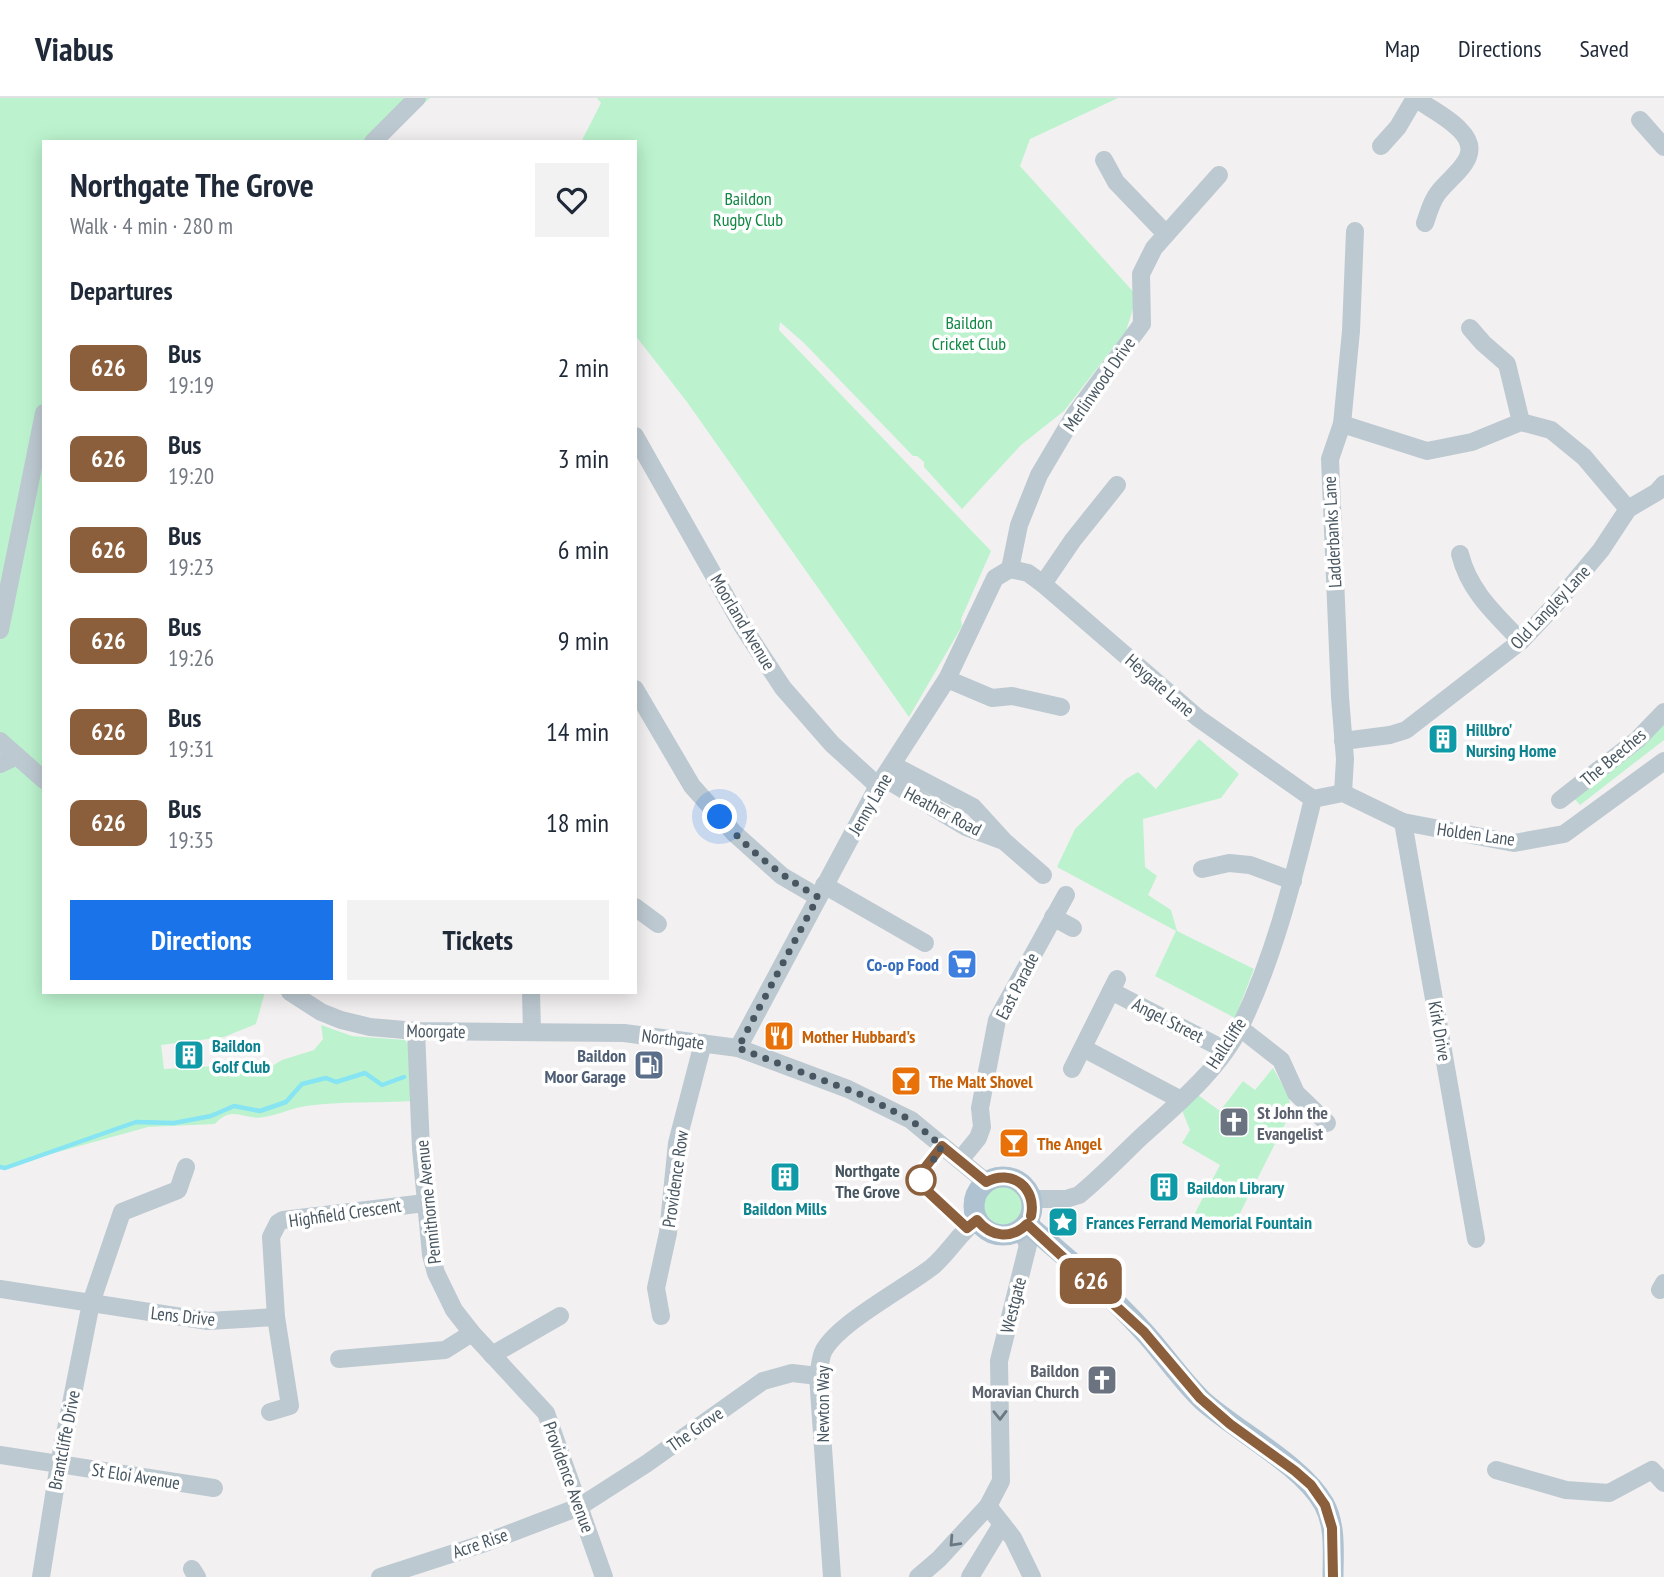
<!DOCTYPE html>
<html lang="en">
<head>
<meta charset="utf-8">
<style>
  :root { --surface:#fff; --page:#f2f2f3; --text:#1f2937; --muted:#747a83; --line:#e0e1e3; --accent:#1a73e8 }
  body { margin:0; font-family:"PT Sans Narrow",sans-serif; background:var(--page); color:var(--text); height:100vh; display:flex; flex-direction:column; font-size:26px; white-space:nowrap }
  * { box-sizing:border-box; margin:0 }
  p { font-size:23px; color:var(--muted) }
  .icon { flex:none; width:38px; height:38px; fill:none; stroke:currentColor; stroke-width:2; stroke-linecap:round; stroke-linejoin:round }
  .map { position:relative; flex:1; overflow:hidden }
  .sheet { position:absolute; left:42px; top:42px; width:595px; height:854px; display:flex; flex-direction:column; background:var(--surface); border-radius:0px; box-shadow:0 4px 18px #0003 }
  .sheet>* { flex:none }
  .badge { padding:0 14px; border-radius:10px; font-size:24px; line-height:46px }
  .you { position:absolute; width:35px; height:35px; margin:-18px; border:5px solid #fff; border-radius:50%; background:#1a73e8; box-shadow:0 0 0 10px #1a73e833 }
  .map>.badge { position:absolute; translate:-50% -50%; box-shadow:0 0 0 4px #fff }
  h2 { padding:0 28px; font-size:26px; line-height:63px }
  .round { display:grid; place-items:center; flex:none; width:74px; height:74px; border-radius:0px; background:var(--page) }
  .head { display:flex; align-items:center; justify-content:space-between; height:119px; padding:0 28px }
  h1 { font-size:33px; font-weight:600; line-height:52px }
  .primary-button { display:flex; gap:14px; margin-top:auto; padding:14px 28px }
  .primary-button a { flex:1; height:80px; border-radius:0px; background:var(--accent); color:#fff; font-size:28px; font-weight:600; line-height:80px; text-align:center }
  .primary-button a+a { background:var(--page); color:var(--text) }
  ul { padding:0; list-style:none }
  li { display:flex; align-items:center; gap:21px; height:91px; padding:0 28px }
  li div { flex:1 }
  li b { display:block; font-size:26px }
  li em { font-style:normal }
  li .badge { min-width:77px; font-weight:700; text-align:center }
  header { display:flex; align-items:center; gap:42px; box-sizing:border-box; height:98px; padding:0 35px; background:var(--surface); border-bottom:2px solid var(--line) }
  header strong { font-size:33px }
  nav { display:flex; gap:38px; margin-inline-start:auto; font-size:24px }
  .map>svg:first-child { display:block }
  .green { fill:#bcf3ce }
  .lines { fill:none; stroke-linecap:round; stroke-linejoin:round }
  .stream { stroke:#86e4f3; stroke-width:4.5 }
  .minor { stroke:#bdc9d1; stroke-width:18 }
  .major { stroke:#aec2d1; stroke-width:21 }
  .oneway { stroke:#6a7882 }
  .line-casing { stroke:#fff; stroke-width:16 }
  .line { stroke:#8b5e3c; stroke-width:10 }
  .walk { stroke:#475660; stroke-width:7; stroke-dasharray:0 12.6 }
  .stop-dot { fill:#fff; stroke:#8b5e3c; stroke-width:3.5 }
  .labels { text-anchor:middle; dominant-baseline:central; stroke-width:7; stroke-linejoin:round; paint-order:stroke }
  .park-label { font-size:18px; fill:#108844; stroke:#fff }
  .street-label { font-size:18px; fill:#475660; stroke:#fff }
  .culture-label { font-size:18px; font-weight:bold; fill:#0d838f; stroke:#fff; text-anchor:start }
  .shop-label { font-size:18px; font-weight:bold; fill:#366cbe; stroke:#fff; text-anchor:end }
  .food-label { font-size:18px; font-weight:bold; fill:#c56008; stroke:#fff; text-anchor:start }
  .service-label { font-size:18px; font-weight:bold; fill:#4e5e75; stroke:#fff; text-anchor:end }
  .worship-label { font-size:18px; font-weight:bold; fill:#5b616d; stroke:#fff; text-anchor:start }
  .stop-label { font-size:18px; font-weight:bold; fill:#475660; stroke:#fff; text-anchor:end }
</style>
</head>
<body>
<header>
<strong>Viabus</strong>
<nav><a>Map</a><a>Directions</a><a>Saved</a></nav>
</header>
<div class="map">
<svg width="1664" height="1479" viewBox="0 0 1664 1479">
  <rect width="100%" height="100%" fill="#f3f0f1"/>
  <g class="green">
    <path d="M 0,0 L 430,0 L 381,44 L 44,44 L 44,299 L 18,415 L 0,509 Z"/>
    <path d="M 597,0 L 1118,0 L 1030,41 L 1020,68 L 1137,198 L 1126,233 L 1064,313 L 1021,347 L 962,411 L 924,369 L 924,364 L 917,358 L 913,358 L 804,245 L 780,224 L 779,232 L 991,453 L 961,521 L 962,528 L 909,619 L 687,304 L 635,237 L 635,44 L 581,44 L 601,5 Z"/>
    <path d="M 44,325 L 44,894 L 265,894 L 256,926 L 224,939 L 161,947 L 164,971 L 216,968 L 250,974 L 264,973 L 282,962 L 314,952 L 323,941 L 321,927 L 352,938 L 405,942 L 411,950 L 414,1003 C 379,1005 341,1003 306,1008 C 292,1010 278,1017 264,1019 C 244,1023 233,1006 215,1026 L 148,1029 L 0,1070 L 0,542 Z"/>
    <path d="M 1664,621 L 1664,642 L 1580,707 L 1572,698 Z"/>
    <path d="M 1199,641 L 1239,676 L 1221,700 L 1143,721 L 1145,769 L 1157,778 L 1148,797 L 1171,812 L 1177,833 L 1254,871 L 1235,920 L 1155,878 L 1176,833 L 1057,769 L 1075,731 L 1126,681 L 1138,674 L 1156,691 Z"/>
    <path d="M 1273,970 L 1289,999 L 1291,1014 L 1233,1129 L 1195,1115 L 1220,1067 L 1182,1045 L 1190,1032 L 1181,1010 L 1198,997 L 1220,1013 L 1243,983 L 1255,992 Z"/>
    <circle cx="1003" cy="1108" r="19"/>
  </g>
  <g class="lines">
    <path class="stream" d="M 0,1069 L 5,1070 L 136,1024 L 174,1025 L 211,1018 L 234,1008 L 260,1013 L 286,1004 L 302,986 L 326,980 L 336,984 L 365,975 L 382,987 L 404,979"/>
    <g class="minor">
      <path d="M 1415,0 C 1429,10 1448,19 1460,32 C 1486,58 1452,76 1438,95 C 1431,104 1429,114 1425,125"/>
      <path d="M 1640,22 L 1664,49"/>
      <path d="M 373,44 L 417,0"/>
      <path d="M 1381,48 L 1398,29 L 1415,0"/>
      <path d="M 1104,62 L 1116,84 L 1166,136"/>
      <path d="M 1470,230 L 1483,245 L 1507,266 L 1521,324"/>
      <path d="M 1342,326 L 1427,353 L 1472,344 L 1521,324 L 1551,332 L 1584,359 L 1628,411"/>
      <path d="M 635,338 L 743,529 L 783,590 L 832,646 L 878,688"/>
      <path d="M 1460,456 C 1469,493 1495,516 1521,543"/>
      <path d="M 1010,471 L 1019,427 L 1039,377 L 1075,316 L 1142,226 L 1141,176 L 1154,150 L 1219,77"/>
      <path d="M 1010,471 L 1028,475 L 1043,486 L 1198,620 L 1313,701"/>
      <path d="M 1043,486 L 1073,442 L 1117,387"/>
      <path d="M 0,532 L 44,315"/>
      <path d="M 947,581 L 992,600 L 1012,598 L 1061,609"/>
      <path d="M 635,591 L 692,688 L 734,735 L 782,778 L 818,799"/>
      <path d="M 0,643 L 44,682"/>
      <path d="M 1343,643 L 1390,637 L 1406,632 L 1521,543 L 1554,508 L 1601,452 L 1628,411 L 1657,394 L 1664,386"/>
      <path d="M 0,666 L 17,658"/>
      <path d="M 893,667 L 973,709 L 1005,744 L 1043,777"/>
      <path d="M 884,680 L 966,729 L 1001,742"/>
      <path d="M 1343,695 L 1345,661 L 1340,599 L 1330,361 L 1342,326 L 1351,233 L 1355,133"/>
      <path d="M 1313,701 L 1343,695 L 1403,724 L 1514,745 L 1564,736 L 1664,663"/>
      <path d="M 1560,702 L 1637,642 L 1664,614"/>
      <path d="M 1403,724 L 1476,1141"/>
      <path d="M 1202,771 L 1229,765 L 1250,767 L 1293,783"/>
      <path d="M 824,787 L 925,845"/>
      <path d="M 635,809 L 658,826"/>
      <path d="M 1053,819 L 1073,830"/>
      <path d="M 1111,893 L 1225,952"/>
      <path d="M 290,894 L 321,914 L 341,922 L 370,929 L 416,933 L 624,935 L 738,950 L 848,991 L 911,1022 L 986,1084"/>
      <path d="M 531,894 L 532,934"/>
      <path d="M 1240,930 L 1281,962 L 1296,995 L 1327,1025"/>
      <path d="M 416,933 L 421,1051 L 431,1157 L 436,1175 L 454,1212 L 472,1235 L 546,1315 L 604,1479"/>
      <path d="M 738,950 L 878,688 L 947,581 L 995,480 L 1010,471"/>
      <path d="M 1083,950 L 1181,1002"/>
      <path d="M 1072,971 L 1117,881"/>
      <path d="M 960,1062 L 978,1040 L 982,1029 L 980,1010 L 997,922 L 1066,797"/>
      <path d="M 1032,1101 L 1066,1101 L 1079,1097 C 1101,1079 1121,1058 1141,1039 C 1175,1008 1220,971 1240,929 C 1275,858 1294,778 1313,701"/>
      <path d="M 0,1191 L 208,1223 L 276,1219"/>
      <path d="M 1660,1192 L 1664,1185"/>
      <path d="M 661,1218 L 656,1190 L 668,1135 L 677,1045 L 703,945"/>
      <path d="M 492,1257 L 560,1218"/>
      <path d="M 339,1261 L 445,1252 L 472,1235"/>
      <path d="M 270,1314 L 290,1308 L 276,1219 L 271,1139 L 278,1125 L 283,1122 L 425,1105"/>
      <path d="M 0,1357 L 214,1390"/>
      <path d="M 1496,1372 L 1566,1392 L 1609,1395 L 1652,1372 L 1664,1385"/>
      <path d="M 988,1408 L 1013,1440 L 1032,1479"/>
      <path d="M 192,1471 L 197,1479"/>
      <path d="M 41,1479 L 59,1366 L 91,1205 L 122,1114 L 178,1092 L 186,1069"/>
      <path d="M 380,1479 L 482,1446 L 579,1409 L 646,1366 L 763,1283 L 792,1275 L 818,1278"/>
      <path d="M 832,1479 L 818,1278 C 820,1270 820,1259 824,1252 C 840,1224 905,1190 932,1169 C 949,1155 959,1135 977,1122"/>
      <path d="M 918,1479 L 939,1461 L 988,1408 L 1001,1383 L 999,1263 L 1028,1147 L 1021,1132"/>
      <path d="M 970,1479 L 1002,1426"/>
    </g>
    <g class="major">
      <circle cx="1003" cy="1108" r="29"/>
      <path d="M 1027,1126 C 1067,1160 1109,1195 1144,1234 C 1164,1256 1181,1282 1203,1303 C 1238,1334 1302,1367 1324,1406 C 1336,1428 1333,1455 1333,1479"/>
    </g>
  </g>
  <defs><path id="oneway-chevron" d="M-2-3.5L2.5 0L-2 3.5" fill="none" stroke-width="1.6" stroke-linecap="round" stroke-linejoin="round" transform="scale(1.75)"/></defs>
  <g class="oneway">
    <use href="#oneway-chevron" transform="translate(1000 1317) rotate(89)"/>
    <use href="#oneway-chevron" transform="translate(954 1444) rotate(133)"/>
  </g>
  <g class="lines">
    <g class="line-casing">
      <path id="line" d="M 1031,1118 C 1037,1090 1012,1070 986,1084 L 942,1048 L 920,1076 L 923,1089 L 967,1130 L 977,1122 C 991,1139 1011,1142 1027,1126 L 1144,1234 L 1200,1300 L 1230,1326 L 1295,1373 L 1311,1387 L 1325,1407 L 1332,1430 L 1333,1479"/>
    </g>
    <use href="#line" class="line"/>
    <path class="walk" d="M 720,719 C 748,752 781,778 818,799 L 738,950 L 862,997 L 911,1022 L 942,1048 L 921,1082"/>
  </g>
  <defs>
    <g id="building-square" transform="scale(1.575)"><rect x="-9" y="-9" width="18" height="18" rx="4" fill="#0f9aa8" stroke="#fff"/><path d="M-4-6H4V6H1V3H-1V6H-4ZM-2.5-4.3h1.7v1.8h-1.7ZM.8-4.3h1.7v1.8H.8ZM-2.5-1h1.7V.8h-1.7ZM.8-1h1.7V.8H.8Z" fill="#fff"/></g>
    <g id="supermarket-square" transform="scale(1.575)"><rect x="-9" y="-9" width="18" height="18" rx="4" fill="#3f7fe0" stroke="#fff"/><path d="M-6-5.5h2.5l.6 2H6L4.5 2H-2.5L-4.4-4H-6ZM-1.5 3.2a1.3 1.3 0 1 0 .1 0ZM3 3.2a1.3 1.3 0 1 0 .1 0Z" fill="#fff"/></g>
    <g id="restaurant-square" transform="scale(1.575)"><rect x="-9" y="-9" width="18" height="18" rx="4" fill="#e8710a" stroke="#fff"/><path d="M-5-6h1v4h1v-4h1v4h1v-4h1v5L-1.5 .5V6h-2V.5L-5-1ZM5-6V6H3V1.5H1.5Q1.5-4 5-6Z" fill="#fff"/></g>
    <g id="fuel-square" transform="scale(1.575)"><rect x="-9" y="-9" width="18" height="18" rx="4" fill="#5c6f8a" stroke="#fff"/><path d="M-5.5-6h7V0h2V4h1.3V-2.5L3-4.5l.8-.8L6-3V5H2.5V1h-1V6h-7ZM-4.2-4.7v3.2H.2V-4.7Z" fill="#fff"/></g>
    <g id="bar-square" transform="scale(1.575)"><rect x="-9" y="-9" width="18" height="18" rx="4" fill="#e8710a" stroke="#fff"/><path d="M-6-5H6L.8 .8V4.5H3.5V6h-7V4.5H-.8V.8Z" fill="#fff"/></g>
    <g id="church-square" transform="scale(1.575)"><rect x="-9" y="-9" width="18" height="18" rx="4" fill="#6b7280" stroke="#fff"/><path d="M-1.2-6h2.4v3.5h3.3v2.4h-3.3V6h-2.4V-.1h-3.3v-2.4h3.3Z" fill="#fff"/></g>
    <g id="sight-square" transform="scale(1.575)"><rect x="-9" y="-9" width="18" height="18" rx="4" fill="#0f9aa8" stroke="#fff"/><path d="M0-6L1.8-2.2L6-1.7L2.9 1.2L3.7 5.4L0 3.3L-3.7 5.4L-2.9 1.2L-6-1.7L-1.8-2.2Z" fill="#fff"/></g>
  </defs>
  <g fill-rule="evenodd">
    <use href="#building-square" x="1443" y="641"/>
    <use href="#supermarket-square" x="962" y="866"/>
    <use href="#restaurant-square" x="779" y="938"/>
    <use href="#building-square" x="189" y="957"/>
    <use href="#fuel-square" x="649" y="967"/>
    <use href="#bar-square" x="906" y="983"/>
    <use href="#church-square" x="1234" y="1024"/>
    <use href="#bar-square" x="1014" y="1045"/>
    <use href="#building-square" x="785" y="1079"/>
    <use href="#building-square" x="1164" y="1089"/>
    <use href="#sight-square" x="1063" y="1124"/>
    <use href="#church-square" x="1102" y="1282"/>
  </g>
  <circle class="stop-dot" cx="921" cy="1082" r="14"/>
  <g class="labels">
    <g class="park-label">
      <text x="748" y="100">Baildon<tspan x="748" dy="21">Rugby Club</tspan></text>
      <text x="969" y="224">Baildon<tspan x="969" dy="21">Cricket Club</tspan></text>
    </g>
    <g class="street-label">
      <text transform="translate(1099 286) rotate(-55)">Merlinwood Drive</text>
      <text transform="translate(1332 434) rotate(-93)">Ladderbanks Lane</text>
      <text transform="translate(1550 509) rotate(-47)">Old Langley Lane</text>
      <text transform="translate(743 524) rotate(59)">Moorland Avenue</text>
      <text transform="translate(1160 587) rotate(41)">Heygate Lane</text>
      <text transform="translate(1613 659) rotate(-40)">The Beeches</text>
      <text transform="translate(870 706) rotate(-60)">Jenny Lane</text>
      <text transform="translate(943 713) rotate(28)">Heather Road</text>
      <text transform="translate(1476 736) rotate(8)">Holden Lane</text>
      <text transform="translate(1017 888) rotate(-63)">East Parade</text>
      <text transform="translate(1168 922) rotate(27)">Angel Street</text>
      <text transform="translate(436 933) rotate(1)">Moorgate</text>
      <text transform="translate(1440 933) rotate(80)">Kirk Drive</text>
      <text transform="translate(673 941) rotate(7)">Northgate</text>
      <text transform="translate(1226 945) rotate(-57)">Hallcliffe</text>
      <text transform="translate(675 1081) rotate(-82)">Providence Row</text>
      <text transform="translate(428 1104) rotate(-96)">Pennithorne Avenue</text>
      <text transform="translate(345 1115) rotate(-8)">Highfield Crescent</text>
      <text transform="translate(1013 1207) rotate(-76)">Westgate</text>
      <text transform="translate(183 1218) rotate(6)">Lens Drive</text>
      <text transform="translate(822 1306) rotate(-90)">Newton Way</text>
      <text transform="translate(695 1331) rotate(-35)">The Grove</text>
      <text transform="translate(64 1342) rotate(-79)">Brantcliffe Drive</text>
      <text transform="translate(136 1378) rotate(9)">St Eloi Avenue</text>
      <text transform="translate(569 1379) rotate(70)">Providence Avenue</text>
      <text transform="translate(480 1445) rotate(-19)">Acre Rise</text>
    </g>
    <g class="culture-label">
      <text x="1466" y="631">Hillbro'<tspan x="1466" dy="21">Nursing Home</tspan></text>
      <text x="212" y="947">Baildon<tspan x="212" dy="21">Golf Club</tspan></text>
      <text x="1187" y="1089">Baildon Library</text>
      <text x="785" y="1110" text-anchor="middle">Baildon Mills</text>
      <text x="1086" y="1124">Frances Ferrand Memorial Fountain</text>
    </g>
    <g class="shop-label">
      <text x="939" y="866">Co-op Food</text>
    </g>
    <g class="food-label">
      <text x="802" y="938">Mother Hubbard's</text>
      <text x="929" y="983">The Malt Shovel</text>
      <text x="1037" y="1045">The Angel</text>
    </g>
    <g class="service-label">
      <text x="626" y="957">Baildon<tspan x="626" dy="21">Moor Garage</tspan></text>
    </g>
    <g class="worship-label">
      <text x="1257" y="1014">St John the<tspan x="1257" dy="21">Evangelist</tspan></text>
      <text x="1079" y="1272" text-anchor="end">Baildon<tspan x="1079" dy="21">Moravian Church</tspan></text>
    </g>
    <g class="stop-label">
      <text x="900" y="1072">Northgate<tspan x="900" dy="21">The Grove</tspan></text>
    </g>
  </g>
</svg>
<div class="you" style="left:720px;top:719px"></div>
<b class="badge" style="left:1091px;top:1183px;background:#8b5e3c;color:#fff">626</b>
<section class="sheet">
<div class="head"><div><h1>Northgate The Grove</h1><p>Walk · 4 min · 280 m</p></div><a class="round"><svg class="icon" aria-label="heart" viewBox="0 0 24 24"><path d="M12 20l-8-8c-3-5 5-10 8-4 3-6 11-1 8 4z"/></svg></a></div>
<h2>Departures</h2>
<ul>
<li><span class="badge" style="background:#8b5e3c;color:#fff">626</span><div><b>Bus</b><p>19:19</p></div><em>2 min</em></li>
<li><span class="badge" style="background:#8b5e3c;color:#fff">626</span><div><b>Bus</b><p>19:20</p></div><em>3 min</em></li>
<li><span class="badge" style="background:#8b5e3c;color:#fff">626</span><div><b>Bus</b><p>19:23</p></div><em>6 min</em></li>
<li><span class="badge" style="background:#8b5e3c;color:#fff">626</span><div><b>Bus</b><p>19:26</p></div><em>9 min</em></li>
<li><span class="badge" style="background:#8b5e3c;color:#fff">626</span><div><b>Bus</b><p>19:31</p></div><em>14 min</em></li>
<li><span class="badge" style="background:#8b5e3c;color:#fff">626</span><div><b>Bus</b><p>19:35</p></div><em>18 min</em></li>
</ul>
<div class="primary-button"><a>Directions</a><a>Tickets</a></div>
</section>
</div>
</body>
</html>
